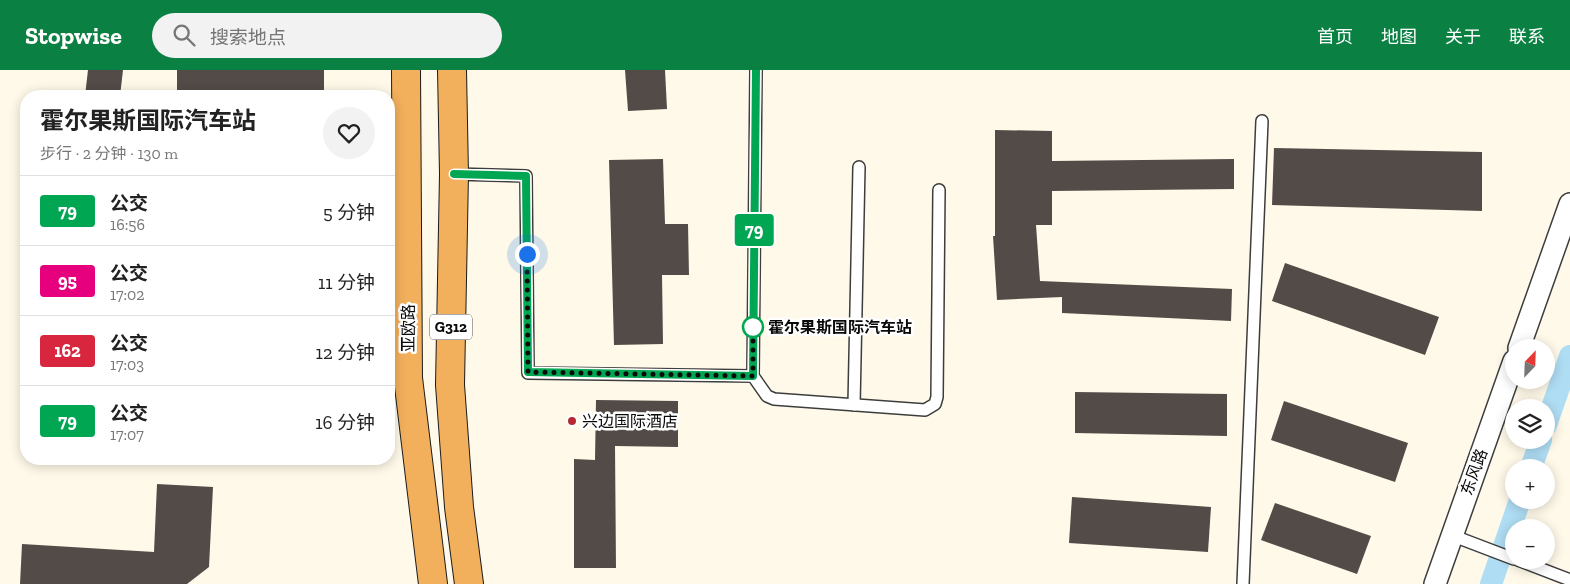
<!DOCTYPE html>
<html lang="zh">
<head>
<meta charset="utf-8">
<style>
  :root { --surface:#fff; --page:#f2f2f2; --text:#222; --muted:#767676; --line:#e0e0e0; --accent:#0b8043 }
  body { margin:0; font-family:"Zilla Slab","Noto Sans SC",serif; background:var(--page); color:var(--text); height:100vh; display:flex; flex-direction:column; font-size:19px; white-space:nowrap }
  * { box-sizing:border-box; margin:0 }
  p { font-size:16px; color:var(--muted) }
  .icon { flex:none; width:28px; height:28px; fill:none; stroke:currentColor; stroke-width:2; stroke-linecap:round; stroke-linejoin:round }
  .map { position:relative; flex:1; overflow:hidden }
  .side { position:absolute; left:20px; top:20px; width:375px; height:375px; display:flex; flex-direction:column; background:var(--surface); border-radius:20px; box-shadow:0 2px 12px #0003 }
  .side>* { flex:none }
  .badge { padding:0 10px; border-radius:4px; font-size:18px; line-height:32px }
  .needle { width:32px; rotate:23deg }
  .buttons { position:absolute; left:1505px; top:269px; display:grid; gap:10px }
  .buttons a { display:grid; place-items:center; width:50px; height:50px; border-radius:50%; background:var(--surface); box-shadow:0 2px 12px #0003; font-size:25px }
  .you { position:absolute; width:25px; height:25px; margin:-12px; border:4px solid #fff; border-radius:50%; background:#1a73e8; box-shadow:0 0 0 8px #1a73e833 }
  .map>.badge { position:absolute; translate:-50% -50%; box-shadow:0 0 0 2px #fff }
  .round { display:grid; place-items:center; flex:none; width:52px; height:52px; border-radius:26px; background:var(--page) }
  .overview { display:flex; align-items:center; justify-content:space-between; height:85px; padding:0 20px }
  h1 { font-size:24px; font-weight:700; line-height:38px }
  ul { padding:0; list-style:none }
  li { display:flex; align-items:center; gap:15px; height:70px; padding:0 20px; border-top:1px solid var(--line) }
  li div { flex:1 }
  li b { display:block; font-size:19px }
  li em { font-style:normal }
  li .badge { min-width:55px; font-weight:700; text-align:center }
  header { display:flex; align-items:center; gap:30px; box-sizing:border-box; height:70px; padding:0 25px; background:var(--accent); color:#fff }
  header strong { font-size:24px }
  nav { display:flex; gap:28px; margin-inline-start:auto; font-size:18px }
  .search { width:350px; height:45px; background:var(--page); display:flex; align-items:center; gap:12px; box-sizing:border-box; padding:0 18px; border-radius:28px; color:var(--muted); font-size:19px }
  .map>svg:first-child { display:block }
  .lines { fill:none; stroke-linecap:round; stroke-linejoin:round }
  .canal { stroke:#afddf4; stroke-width:22 }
  .building { fill:#534b47 }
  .service-casing { stroke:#3d3d3d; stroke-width:14 }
  .minor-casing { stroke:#3d3d3d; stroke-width:24 }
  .trunk-casing { stroke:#1b1b1b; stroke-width:30 }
  .service { stroke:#fff; stroke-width:11 }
  .minor { stroke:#fff; stroke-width:21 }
  .trunk { stroke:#f2b05c; stroke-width:28 }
  .line-casing { stroke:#fff; stroke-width:11 }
  .line { stroke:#00a651; stroke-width:8 }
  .walk { stroke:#0a0a0a; stroke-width:5; stroke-dasharray:0 9 }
  .stop-dot { fill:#fff; stroke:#00a651; stroke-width:2.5 }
  .poi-dot { fill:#b52834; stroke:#fff; stroke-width:2 }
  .labels { text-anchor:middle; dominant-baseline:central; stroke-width:5; stroke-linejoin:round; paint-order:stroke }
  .shield { fill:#fff; stroke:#545454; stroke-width:1 }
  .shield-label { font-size:15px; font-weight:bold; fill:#0a0a0a }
  .stop-label { font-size:16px; font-weight:bold; fill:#0a0a0a; stroke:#fff; text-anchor:start }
  .street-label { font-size:16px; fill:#0a0a0a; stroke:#fff }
  .poi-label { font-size:16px; fill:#0a0a0a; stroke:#fff; text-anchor:start }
</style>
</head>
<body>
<header>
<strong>Stopwise</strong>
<div class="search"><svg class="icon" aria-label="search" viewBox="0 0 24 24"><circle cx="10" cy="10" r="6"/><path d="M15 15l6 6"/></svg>搜索地点</div>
<nav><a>首页</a><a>地图</a><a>关于</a><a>联系</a></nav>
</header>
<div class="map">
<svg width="1570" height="514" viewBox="0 0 1570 514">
  <rect width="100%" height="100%" fill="#fef9e8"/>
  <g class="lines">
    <g class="canal">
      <path d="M 1546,355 L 1570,286"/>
      <path d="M 1531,398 L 1541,370"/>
      <path d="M 1491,514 L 1520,430"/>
    </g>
  </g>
  <g class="building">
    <path d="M 88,0 L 123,0 L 120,26 L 85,26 Z"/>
    <rect x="177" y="0" width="147" height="26"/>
    <path d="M 625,0 L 665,0 L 667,39 L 628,41 Z"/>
    <path d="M 995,60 L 1052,61 L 1052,91 L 1234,89 L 1234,119 L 1052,121 L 1052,155 L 1036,155 L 1040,211 L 1232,219 L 1231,251 L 1062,243 L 1062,227 L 997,230 L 993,166 L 995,166 Z"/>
    <path d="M 1274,78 L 1482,82 L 1482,141 L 1272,135 Z"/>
    <path d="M 663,89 L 665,154 L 688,154 L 689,205 L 662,205 L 663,274 L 614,275 L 609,90 Z"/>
    <path d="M 1285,193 L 1439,247 L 1425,285 L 1272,231 Z"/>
    <path d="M 1075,322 L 1227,324 L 1227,366 L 1075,363 Z"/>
    <path d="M 596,330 L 678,331 L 678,377 L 615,376 L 616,498 L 574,498 L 574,389 L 595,390 Z"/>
    <path d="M 1284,331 L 1408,373 L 1395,412 L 1271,370 Z"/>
    <path d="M 157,414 L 213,417 L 209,497 L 187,514 L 20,514 L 22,474 L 154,482 Z"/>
    <path d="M 1072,427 L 1211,437 L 1208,482 L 1069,473 Z"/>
    <path d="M 1275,433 L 1371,466 L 1357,504 L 1261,470 Z"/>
  </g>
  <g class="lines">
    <g class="service-casing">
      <g id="service">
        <path d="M 756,0 L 753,306 L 767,326 L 774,329 L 925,340 L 935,334 L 937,327 L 939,120"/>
        <path d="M 454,104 L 526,106 L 528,303 L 753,306"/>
        <path d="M 854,335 L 859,97"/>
        <path d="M 1451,465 L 1514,489"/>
        <path d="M 1518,490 L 1570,510"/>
        <path d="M 1243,514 L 1262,51"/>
      </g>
    </g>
    <g class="minor-casing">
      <g id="minor">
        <path d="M 1519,278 L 1570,134"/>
        <path d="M 1435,514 L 1514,291"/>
      </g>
    </g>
    <g class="trunk-casing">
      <g id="trunk">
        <path d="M 406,0 L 408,308 L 433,514"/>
        <path d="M 452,0 L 454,104 L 450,315 L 459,437 L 469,514"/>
      </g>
    </g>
    <use href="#service" class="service"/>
    <use href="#minor" class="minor"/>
    <use href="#trunk" class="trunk"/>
  </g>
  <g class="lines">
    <g class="line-casing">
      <path id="line" d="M 454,104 L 526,106 L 528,302 L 753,306 L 756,0"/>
    </g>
    <use href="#line" class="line"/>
    <path class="walk" d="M 527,184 L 528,302 L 753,306 L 753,249 L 753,257"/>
  </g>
  <circle class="stop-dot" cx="753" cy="257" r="10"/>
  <circle class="poi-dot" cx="572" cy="351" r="5"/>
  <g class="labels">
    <rect class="shield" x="430" y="244.5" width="42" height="25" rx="4"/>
    <g class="shield-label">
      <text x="451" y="257">G312</text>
    </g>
    <g class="stop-label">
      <text x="768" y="257">霍尔果斯国际汽车站</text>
    </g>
    <g class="street-label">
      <text transform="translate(408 258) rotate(-90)">亚欧路</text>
      <text transform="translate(1474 402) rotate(-70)">东风路</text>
    </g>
    <g class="poi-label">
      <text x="582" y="351">兴边国际酒店</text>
    </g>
  </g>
</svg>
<div class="buttons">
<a><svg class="needle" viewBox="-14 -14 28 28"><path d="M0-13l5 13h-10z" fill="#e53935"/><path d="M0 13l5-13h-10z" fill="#767676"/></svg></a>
<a><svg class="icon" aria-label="layers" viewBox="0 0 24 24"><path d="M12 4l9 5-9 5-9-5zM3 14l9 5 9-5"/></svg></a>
<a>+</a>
<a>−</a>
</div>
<div class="you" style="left:527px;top:184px"></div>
<b class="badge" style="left:754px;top:160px;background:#00a651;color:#fff">79</b>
<section class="side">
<div class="overview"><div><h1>霍尔果斯国际汽车站</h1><p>步行 · 2 分钟 · 130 m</p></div><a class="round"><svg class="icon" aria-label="heart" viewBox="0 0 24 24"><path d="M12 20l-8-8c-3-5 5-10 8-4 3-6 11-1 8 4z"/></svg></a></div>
<ul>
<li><span class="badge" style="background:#00a651;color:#fff">79</span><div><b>公交</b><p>16:56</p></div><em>5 分钟</em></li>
<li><span class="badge" style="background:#e6007e;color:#fff">95</span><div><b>公交</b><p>17:02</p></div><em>11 分钟</em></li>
<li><span class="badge" style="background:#d7263d;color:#fff">162</span><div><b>公交</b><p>17:03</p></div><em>12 分钟</em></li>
<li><span class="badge" style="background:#00a651;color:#fff">79</span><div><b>公交</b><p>17:07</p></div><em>16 分钟</em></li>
</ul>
</section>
</div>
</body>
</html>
